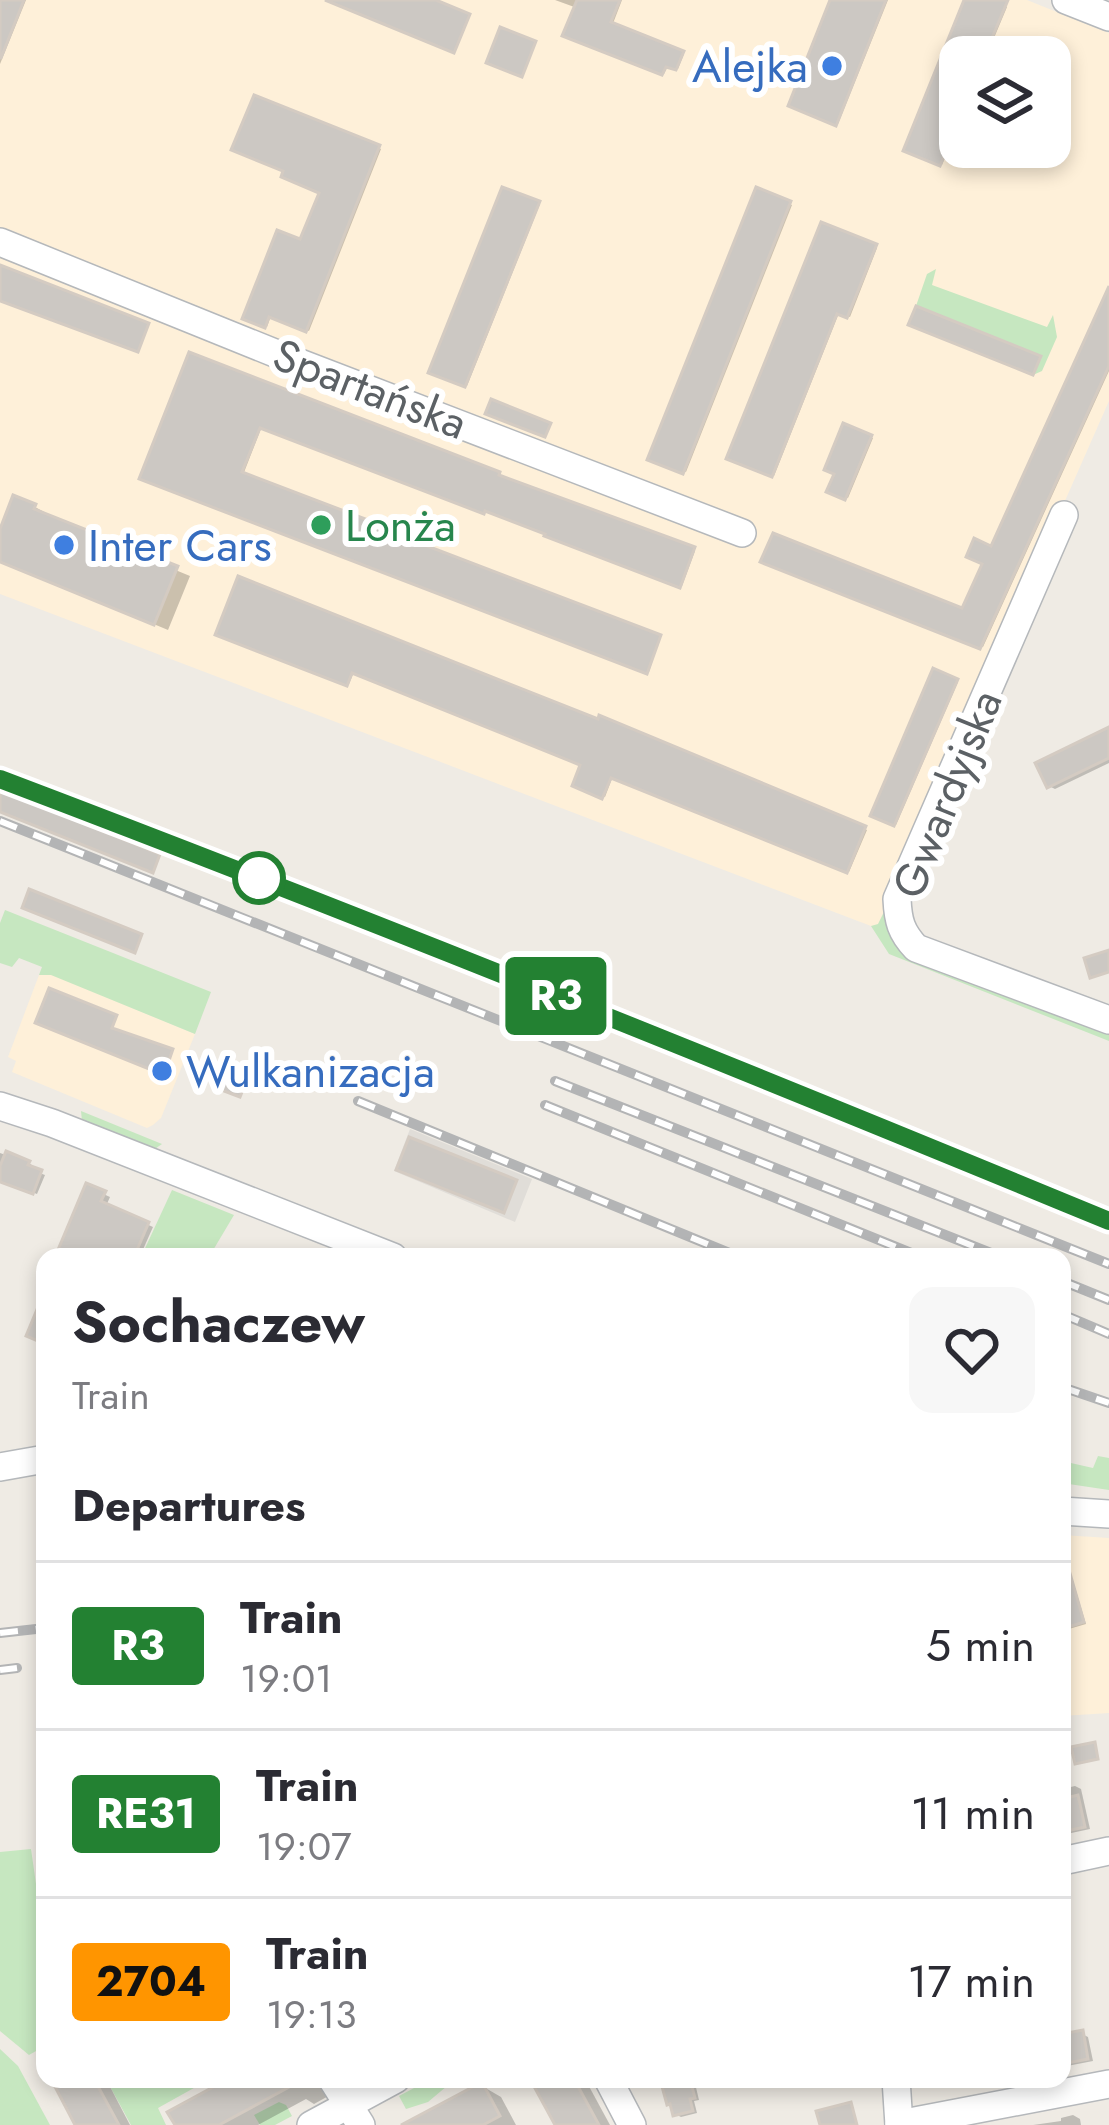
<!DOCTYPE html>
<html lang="en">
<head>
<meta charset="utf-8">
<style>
  :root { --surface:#fff; --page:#f7f7f7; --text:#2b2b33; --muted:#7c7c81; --line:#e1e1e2 }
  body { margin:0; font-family:Jost,sans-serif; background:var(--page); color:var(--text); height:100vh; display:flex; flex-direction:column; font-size:45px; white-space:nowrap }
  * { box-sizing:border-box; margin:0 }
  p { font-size:39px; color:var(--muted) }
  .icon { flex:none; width:66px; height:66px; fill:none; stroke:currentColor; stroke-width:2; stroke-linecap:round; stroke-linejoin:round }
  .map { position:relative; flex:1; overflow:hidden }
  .sheet { position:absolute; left:36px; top:1248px; width:1035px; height:840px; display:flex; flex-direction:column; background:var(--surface); border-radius:24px; box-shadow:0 6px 18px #0003 }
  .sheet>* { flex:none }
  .badge { padding:0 24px; border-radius:9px; font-size:42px; line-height:78px }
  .fabs { position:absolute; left:939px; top:36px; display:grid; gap:24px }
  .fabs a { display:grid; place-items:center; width:132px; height:132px; border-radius:24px; background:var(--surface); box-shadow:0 6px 18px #0003; font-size:60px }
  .map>.badge { position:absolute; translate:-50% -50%; box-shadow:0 0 0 6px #fff }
  h2 { padding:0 36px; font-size:45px; line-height:108px }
  .round { display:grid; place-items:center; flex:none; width:126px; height:126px; border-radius:24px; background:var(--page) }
  .summary { display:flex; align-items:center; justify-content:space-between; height:204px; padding:0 36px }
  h1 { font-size:57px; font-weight:700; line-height:90px }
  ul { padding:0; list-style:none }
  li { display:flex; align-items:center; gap:36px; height:168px; padding:0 36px; border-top:3px solid var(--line) }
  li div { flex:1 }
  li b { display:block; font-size:45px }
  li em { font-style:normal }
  li .badge { min-width:132px; font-weight:700; text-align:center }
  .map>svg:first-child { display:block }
  .commercial { fill:#fef0d9; fill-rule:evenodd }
  .industrial { fill:#e0ddd8 }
  .green { fill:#c6e7c0 }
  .shadow { fill:#0003 }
  .building { fill:#ccc8c3; stroke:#d4cbc2; stroke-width:3 }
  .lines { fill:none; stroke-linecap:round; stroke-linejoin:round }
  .minor-casing { stroke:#b5b8bb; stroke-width:30 }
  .minor { stroke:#fff; stroke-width:27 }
  .rail-casing { stroke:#b3b4b5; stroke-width:10 }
  .rail { stroke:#fff; stroke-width:6; stroke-dasharray:18; stroke-linecap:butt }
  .line-casing { stroke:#fff; stroke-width:27 }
  .line { stroke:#238132; stroke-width:18 }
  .shop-dot { fill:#3f7fe0; stroke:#fff; stroke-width:4.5 }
  .leisure-dot { fill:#2e9e5b; stroke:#fff; stroke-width:4.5 }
  .stop-dot { fill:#fff; stroke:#238132; stroke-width:6 }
  .labels { text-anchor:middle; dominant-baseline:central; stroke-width:12; stroke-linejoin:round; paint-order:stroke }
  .shop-label { font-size:45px; fill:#366cbe; stroke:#fff; text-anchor:start }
  .street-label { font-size:45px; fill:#5c6165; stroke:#fff }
  .leisure-label { font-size:45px; fill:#27864d; stroke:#fff; text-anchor:start }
</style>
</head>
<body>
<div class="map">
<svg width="1109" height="2125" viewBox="0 0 1109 2125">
  <rect width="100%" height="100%" fill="#efebe4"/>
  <g class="commercial">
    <path d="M 0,0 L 1027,0 L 1109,33 L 1109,401 L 878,925 L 871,926 L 0,594 ZM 960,57 L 1050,57 L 1050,147 L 960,147 Z"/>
    <path d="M 51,974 L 195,1034 L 161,1118 L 153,1125 L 147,1128 L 12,1072 L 16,1061 L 8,1057 L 39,975 Z"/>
    <path d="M 1062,1535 L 1109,1538 L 1109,1713 L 1062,1716 Z"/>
  </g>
  <path class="industrial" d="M 410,1129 L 532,1179 L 515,1222 L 394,1171 Z"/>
  <g class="green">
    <path d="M 936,269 L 932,285 L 1047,327 L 1053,315 L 1057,337 L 1042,371 L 1033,375 L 1040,356 L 916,306 L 927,274 Z"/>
    <path d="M 886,908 L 893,932 L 1109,1029 L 1109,1041 L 889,954 L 871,926 L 878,924 Z"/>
    <path d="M 5,910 L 211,992 L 195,1034 L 51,975 L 39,975 L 42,967 L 19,958 L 12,967 L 0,963 L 0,923 Z"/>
    <path d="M 81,1111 L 162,1144 L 152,1151 L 82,1121 Z"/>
    <path d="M 172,1190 L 234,1215 L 209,1257 L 141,1257 Z"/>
    <path d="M 1098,1456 L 1109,1458 L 1109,1490 L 1062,1483 L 1062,1461 L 1093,1468 Z"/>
    <path d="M 31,1849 L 45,1947 L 45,2046 L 29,2055 L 0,2031 L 0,1852 Z"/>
    <path d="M 0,2049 L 18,2066 L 50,2125 L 0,2125 Z"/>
    <path d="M 106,2079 L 210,2079 L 158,2108 L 166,2125 L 131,2125 Z"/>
    <path d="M 431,2079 L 443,2079 L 447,2086 L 428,2102 L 406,2109 L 399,2096 Z"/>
    <path d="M 279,2102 L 286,2105 L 292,2116 L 275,2125 L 260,2125 L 254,2115 Z"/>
  </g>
  <g class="shadow">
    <path d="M 0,0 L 26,0 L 0,64 Z"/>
    <path d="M 555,0 L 622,0 L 612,26 L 684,54 L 678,69 L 668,65 L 664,74 L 566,34 L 577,8 Z"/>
    <path d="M 833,0 L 888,0 L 838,124 L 792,105 Z"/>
    <path d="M 967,0 L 991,0 L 1007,7 L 986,57 L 960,57 L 960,121 L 942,165 L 908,151 Z"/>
    <path d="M 255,99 L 381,149 L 309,331 L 271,316 L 267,327 L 245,318 L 302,243 L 322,192 L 287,170 Z"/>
    <path d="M 504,191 L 540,204 L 467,386 L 432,371 Z"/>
    <path d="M 757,191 L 792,205 L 686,472 L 651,458 Z"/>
    <path d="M 823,226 L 877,248 L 850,317 L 839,313 L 774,476 L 730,457 Z"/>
    <path d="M 1109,293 L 1109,371 L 983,647 L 764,561 L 963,612 Z"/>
    <path d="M 191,356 L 499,474 L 500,478 L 695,551 L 682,586 L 487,510 L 486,512 L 262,426 L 243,475 L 401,539 L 660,638 L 649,672 L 143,478 Z"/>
    <path d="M 845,426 L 873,438 L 848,498 L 830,491 L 838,473 Z"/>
    <path d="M 15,499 L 35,507 L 48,514 L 47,517 L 190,576 L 168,630 L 0,560 L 0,538 Z"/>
    <path d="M 219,634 L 630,733 L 867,830 L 849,872 L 613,776 L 605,797 L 576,785 L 584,764 L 354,672 L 349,684 Z"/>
    <path d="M 935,672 L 958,682 L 896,825 L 874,815 Z"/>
    <path d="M 1109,730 L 1109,763 L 1055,789 L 1049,786 Z"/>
    <path d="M 0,1153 L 29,1163 L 33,1166 L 31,1170 L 45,1175 L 37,1194 L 0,1180 Z"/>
    <path d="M 88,1187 L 110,1197 L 106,1206 L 153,1227 L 141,1254 L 94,1233 L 84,1257 L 58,1257 Z"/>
    <path d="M 1070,1579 L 1073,1581 L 1086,1624 L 1062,1631 L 1062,1581 Z"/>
    <path d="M 1075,1786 L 1081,1789 L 1090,1829 L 1062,1835 L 1062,1789 Z"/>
    <path d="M 1065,2028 L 1071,2035 L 1082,2034 L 1088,2037 L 1093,2061 L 1062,2067 L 1062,2029 Z"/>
    <path d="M 54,2079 L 106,2079 L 130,2125 L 79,2125 Z"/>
    <path d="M 235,2079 L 324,2079 L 332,2094 L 314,2104 L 306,2099 L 258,2125 L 178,2125 Z"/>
    <path d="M 533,2079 L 585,2079 L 610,2125 L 558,2125 Z"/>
    <path d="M 669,2079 L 694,2079 L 699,2100 L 694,2101 L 697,2113 L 681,2117 L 675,2114 Z"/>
    <path d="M 933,2079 L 971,2079 L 971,2081 L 959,2082 L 960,2087 L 938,2088 L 933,2086 Z"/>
    <path d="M 482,2086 L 501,2097 L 516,2125 L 408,2125 Z"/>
    <path d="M 1073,2115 L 1080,2119 L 1081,2125 L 1033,2125 L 1061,2121 L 1061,2118 Z"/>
  </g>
  <g class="building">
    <path d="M 0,0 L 24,0 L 1,58 L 0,58 Z"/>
    <path d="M 325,0 L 436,0 L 470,14 L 454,53 Z"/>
    <path d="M 577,0 L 620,0 L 611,22 L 684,51 L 676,70 L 666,67 L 662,75 L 562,36 Z"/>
    <path d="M 830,0 L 886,0 L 836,126 L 788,106 Z"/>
    <path d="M 964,0 L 1008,0 L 984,57 L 960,57 L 960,117 L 940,166 L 903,151 Z"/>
    <path d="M 500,27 L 536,41 L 522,77 L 486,63 Z"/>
    <path d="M 254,95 L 380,145 L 306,332 L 269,317 L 265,328 L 242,319 L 277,230 L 300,239 L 319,193 L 281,177 L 283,171 L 231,150 Z"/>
    <path d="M 502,187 L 540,201 L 465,387 L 428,373 Z"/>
    <path d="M 756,187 L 791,201 L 683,474 L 647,460 Z"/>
    <path d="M 821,222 L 877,244 L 847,318 L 837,314 L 772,477 L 726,459 Z"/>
    <path d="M 0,265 L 149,323 L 138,352 L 0,301 Z"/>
    <path d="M 1109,286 L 1109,366 L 980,649 L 760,562 L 773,533 L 962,608 L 982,564 L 966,557 L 974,538 L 991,546 Z"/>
    <path d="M 916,306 L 1041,356 L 1033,375 L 908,325 Z"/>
    <path d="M 189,352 L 500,472 L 499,475 L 695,547 L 680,588 L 544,536 L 545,534 L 485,511 L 484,514 L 260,428 L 242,472 L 402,533 L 401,536 L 661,635 L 647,674 L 139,479 Z"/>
    <path d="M 491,399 L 551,423 L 545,437 L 485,414 Z"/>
    <path d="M 843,423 L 872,435 L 845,500 L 826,492 L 834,474 L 824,470 Z"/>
    <path d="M 13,495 L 36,504 L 34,509 L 178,566 L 154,625 L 0,562 L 0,529 Z"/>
    <path d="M 238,576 L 598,719 L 599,715 L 866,826 L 847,873 L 611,778 L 602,799 L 572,786 L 580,765 L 352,673 L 347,686 L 215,635 Z"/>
    <path d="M 933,668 L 958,679 L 894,826 L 870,816 Z"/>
    <path d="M 1109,727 L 1109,758 L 1047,788 L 1035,763 Z"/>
    <path d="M 0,790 L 160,854 L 153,873 L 0,812 Z"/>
    <path d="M 29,889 L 142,934 L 135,953 L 22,908 Z"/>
    <path d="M 1109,950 L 1109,972 L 1090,978 L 1084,958 Z"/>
    <path d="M 49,988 L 117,1015 L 112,1028 L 173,1049 L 164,1075 L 35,1023 Z"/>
    <path d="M 233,1061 L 251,1069 L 240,1097 L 221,1090 Z"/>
    <path d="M 409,1137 L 517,1180 L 504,1213 L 396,1170 Z"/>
    <path d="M 6,1151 L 30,1161 L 28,1165 L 42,1170 L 33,1194 L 0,1182 L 0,1166 Z"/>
    <path d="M 86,1183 L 106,1191 L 101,1201 L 149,1222 L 134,1257 L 55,1257 Z"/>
    <path d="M 45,1290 L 45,1344 L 26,1336 Z"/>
    <path d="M 1067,1563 L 1084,1622 L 1062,1629 L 1062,1564 Z"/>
    <path d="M 1095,1742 L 1098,1759 L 1075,1764 L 1071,1747 Z"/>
    <path d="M 1078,1795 L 1085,1827 L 1062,1832 L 1062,1799 Z"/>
    <path d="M 1083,2030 L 1088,2059 L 1062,2064 L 1062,2034 Z"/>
    <path d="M 51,2079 L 94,2079 L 119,2125 L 75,2125 Z"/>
    <path d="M 228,2079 L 304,2079 L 219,2125 L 175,2125 L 167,2112 Z"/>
    <path d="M 530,2079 L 574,2079 L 599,2125 L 555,2125 Z"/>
    <path d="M 660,2079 L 690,2079 L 695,2098 L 690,2099 L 693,2111 L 673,2116 L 670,2104 L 667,2105 Z"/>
    <path d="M 482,2082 L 500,2116 L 483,2125 L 401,2125 Z"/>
    <path d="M 851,2102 L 857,2125 L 820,2125 L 816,2111 Z"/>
  </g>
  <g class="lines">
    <g class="minor-casing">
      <g id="minor">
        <path d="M 1066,0 L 1109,17"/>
        <path d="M 0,242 L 292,360 L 742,533"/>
        <path d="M 1064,515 L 897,899 C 898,921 901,932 916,948 L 1109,1020"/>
        <path d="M 0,1106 L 52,1123 L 393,1257"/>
        <path d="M 0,1467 L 45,1459"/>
        <path d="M 1062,1511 L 1109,1514"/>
        <path d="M 1062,1861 L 1109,1851"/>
        <path d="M 332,2079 L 361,2125"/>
        <path d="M 608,2079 L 632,2125"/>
        <path d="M 896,2079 L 899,2125"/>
        <path d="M 899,2124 L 1109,2084"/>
        <path d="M 311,2125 L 396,2079"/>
      </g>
    </g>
    <use href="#minor" class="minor"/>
    <g class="rail-casing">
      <g id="rail">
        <path d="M 0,779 C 372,919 741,1069 1109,1221"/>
        <path d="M 0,821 L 1109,1264"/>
        <path d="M 555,1081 L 1001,1257"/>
        <path d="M 358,1101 L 739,1257"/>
        <path d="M 545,1105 L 921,1257"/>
        <path d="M 1062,1281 L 1109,1300"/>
        <path d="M 1062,1314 L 1109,1334"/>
        <path d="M 1062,1387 L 1109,1403"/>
        <path d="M 0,1633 L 45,1628"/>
        <path d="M 0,1670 L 17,1668"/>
      </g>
    </g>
    <use href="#rail" class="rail"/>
  </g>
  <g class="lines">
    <g class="line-casing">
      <path id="line" d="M 0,779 C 372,920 741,1069 1109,1221"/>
    </g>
    <use href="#line" class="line"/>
  </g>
  <g class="shop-dot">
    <circle cx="832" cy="66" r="12"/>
    <circle cx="64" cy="545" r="12"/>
    <circle cx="162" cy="1071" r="12"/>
  </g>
  <circle class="leisure-dot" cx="321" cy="525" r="12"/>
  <circle class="stop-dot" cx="259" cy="878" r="24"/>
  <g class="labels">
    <g class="shop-label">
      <text x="808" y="66" text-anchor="end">Alejka</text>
      <text x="88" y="545">Inter Cars</text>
      <text x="186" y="1071">Wulkanizacja</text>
    </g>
    <g class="street-label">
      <text transform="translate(370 389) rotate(21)">Spartańska</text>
      <text transform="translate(947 794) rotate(-68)">Gwardyjska</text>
    </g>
    <g class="leisure-label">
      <text x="345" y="525">Lonża</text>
    </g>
  </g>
</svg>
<div class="fabs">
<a><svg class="icon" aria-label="layers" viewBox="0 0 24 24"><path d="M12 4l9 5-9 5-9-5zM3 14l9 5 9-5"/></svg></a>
</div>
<b class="badge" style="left:556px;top:996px;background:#238132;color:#fff">R3</b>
<section class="sheet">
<div class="summary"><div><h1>Sochaczew</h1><p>Train</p></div><a class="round"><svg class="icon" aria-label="heart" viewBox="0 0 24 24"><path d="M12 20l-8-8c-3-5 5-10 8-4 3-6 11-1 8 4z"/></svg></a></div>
<h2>Departures</h2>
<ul>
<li><span class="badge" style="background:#238132;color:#fff">R3</span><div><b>Train</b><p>19:01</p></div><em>5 min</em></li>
<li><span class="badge" style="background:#238132;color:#fff">RE31</span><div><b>Train</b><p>19:07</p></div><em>11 min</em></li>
<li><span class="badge" style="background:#ff9500;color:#111">2704</span><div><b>Train</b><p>19:13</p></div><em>17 min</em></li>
</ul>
</section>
</div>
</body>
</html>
